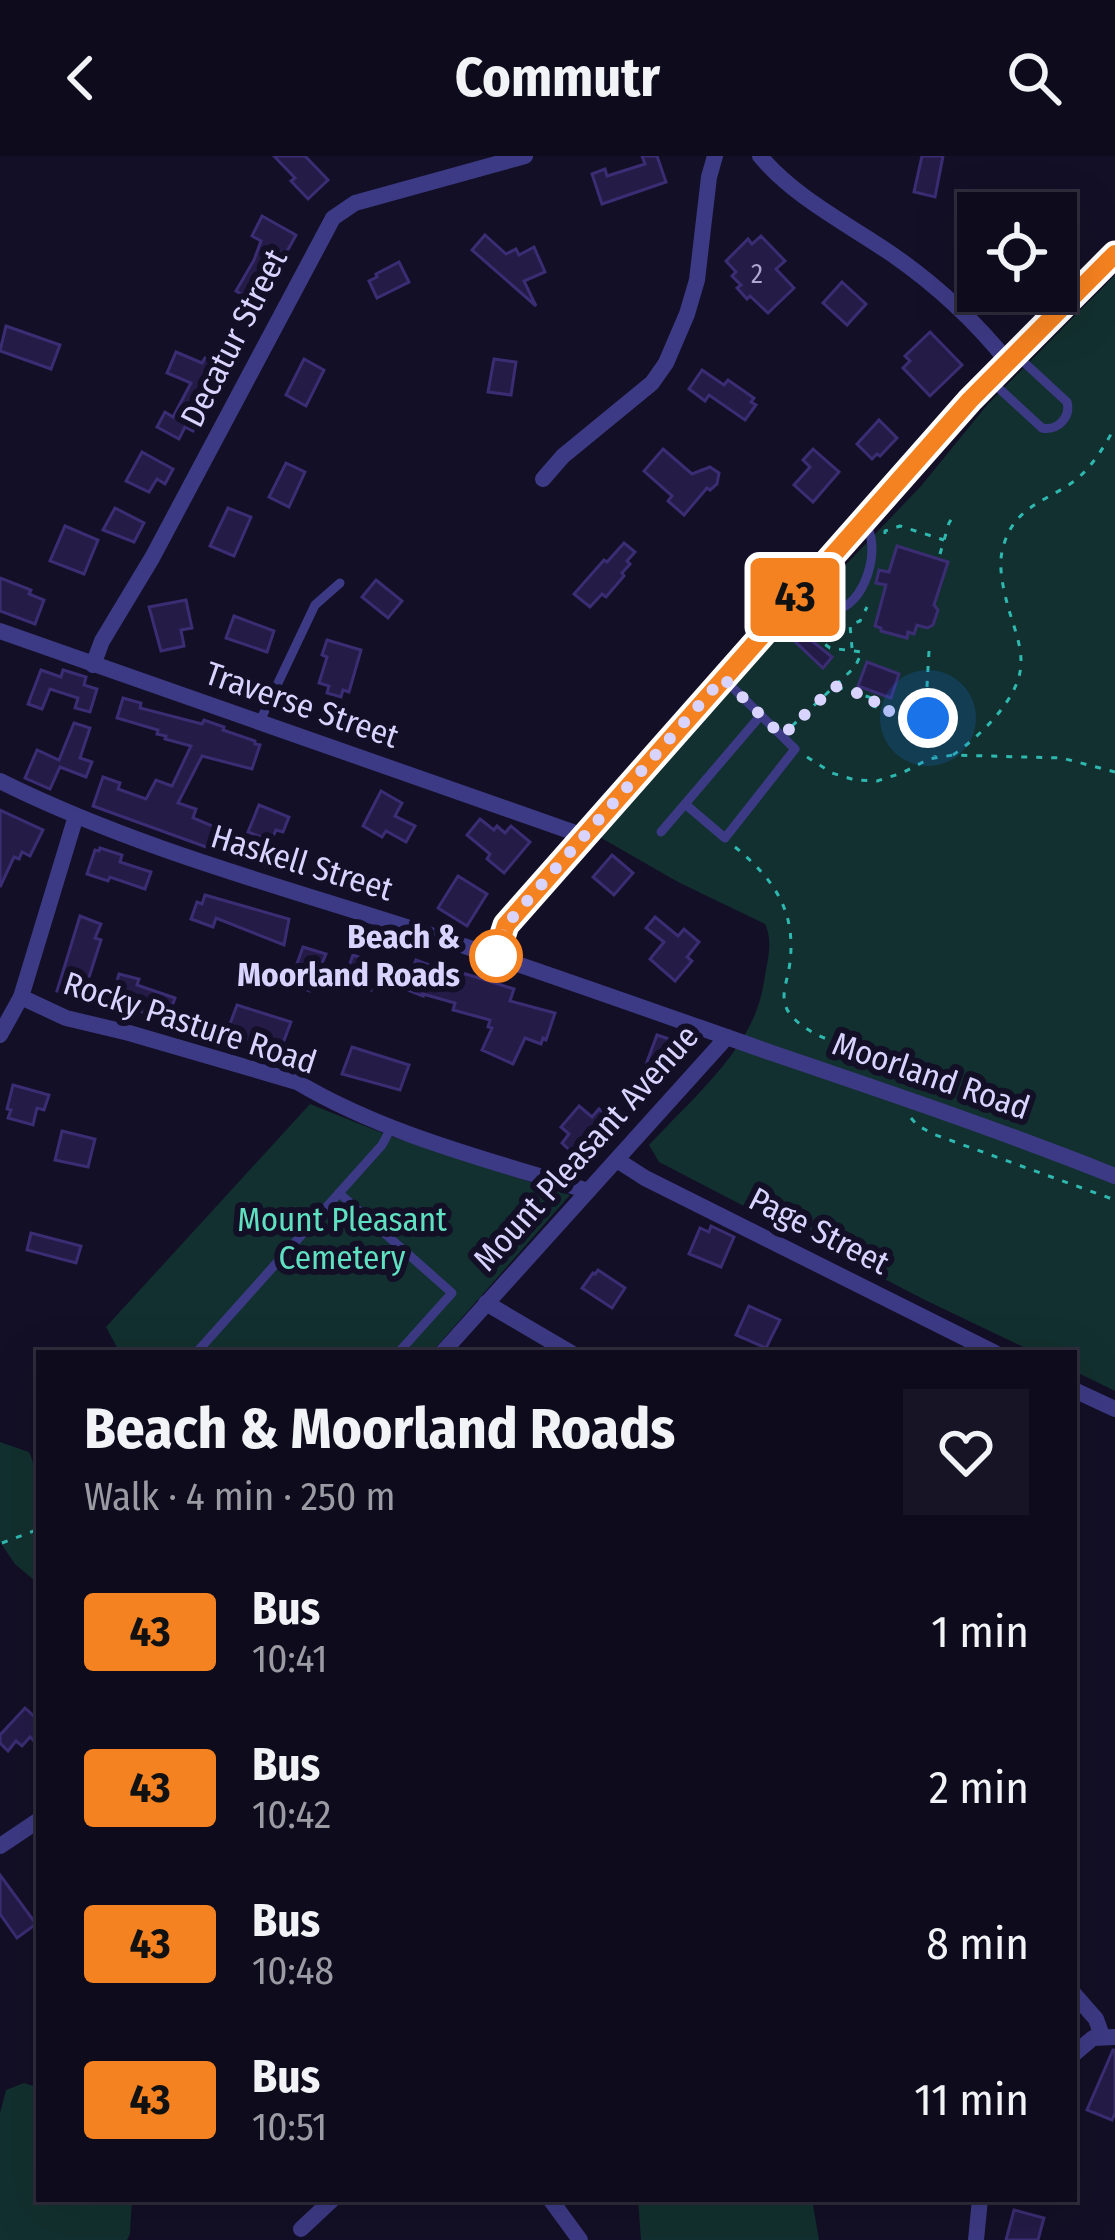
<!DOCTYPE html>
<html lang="en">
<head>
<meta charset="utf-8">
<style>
  :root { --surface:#0e0b1c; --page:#171425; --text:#f1f3f6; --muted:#9b9ba3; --line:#2e2b3b }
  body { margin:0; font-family:"Fira Sans Condensed",sans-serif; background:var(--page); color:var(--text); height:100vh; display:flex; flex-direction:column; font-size:45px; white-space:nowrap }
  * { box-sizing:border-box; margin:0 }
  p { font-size:39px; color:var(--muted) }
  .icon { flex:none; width:66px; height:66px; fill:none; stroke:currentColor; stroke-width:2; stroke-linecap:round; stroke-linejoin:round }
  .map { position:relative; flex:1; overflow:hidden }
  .side { position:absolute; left:36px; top:1194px; width:1041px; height:852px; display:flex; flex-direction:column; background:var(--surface); border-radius:0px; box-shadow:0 12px 48px #0002,0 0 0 3px var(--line) }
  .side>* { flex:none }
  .badge { padding:0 24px; border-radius:9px; font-size:42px; line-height:78px }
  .controls { position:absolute; left:957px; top:36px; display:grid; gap:24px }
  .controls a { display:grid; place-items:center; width:120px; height:120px; border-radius:0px; background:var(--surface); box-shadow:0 12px 48px #0002,0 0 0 3px var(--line); font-size:60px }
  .you { position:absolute; width:60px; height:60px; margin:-30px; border:9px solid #fff; border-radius:50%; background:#1a73e8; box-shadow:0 0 0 18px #1a73e833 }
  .map>.badge { position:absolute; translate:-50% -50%; box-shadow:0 0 0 6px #fff }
  .round { display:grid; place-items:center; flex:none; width:126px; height:126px; border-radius:0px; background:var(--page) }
  .summary { display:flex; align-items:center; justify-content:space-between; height:204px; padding:0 48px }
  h1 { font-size:57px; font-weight:700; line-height:90px }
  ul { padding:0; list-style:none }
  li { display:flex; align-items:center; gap:36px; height:156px; padding:0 48px }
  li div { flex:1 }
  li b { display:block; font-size:45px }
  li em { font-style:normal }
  li .badge { min-width:132px; font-weight:700; text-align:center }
  header { display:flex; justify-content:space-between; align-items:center; height:156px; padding:0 48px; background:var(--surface); font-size:54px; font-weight:700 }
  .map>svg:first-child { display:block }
  .green { fill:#12302f }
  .building { fill:#241b47; stroke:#3b2d73; stroke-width:3 }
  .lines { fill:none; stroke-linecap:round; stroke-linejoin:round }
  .path { stroke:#2fb8b0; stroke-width:3; stroke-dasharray:6 9; stroke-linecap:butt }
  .service { stroke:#3d3a85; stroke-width:9 }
  .minor { stroke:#3d3a85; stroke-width:16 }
  .line-casing { stroke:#fff; stroke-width:27 }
  .line { stroke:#f58220; stroke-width:18 }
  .walk { stroke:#d9d4ff; stroke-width:12; stroke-dasharray:0 21.6 }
  .stop-dot { fill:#fff; stroke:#f58220; stroke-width:6 }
  .labels { text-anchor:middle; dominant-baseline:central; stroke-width:12; stroke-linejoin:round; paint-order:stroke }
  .number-label { font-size:27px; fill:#aca6d1 }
  .street-label { font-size:33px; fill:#d9d4ff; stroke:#130f26 }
  .stop-label { font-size:33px; font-weight:bold; fill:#d9d4ff; stroke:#130f26; text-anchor:end }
  .park-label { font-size:33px; fill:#5fe0c0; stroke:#130f26 }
</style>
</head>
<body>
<header><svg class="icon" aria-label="back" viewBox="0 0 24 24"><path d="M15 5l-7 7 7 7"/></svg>Commutr<svg class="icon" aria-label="search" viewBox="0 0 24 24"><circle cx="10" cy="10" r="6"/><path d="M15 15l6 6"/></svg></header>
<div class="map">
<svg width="1115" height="2084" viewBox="0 0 1115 2084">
  <rect width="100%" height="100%" fill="#130f26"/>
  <g class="green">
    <path d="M 1115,119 L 1115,1235 L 1074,1215 L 1074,1197 L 1036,1197 L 923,1143 L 659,1006 L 649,989 C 686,949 741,902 758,850 C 762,839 764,826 766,814 C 769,798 772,783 765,768 L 678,726 L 596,679 L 743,516 L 921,330 L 987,249 Z"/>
    <path d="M 310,948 L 390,980 L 570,1039 L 431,1197 L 120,1197 L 106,1171 Z"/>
    <path d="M 0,1286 L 29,1296 C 37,1310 31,1325 39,1337 L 39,1425 L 35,1425 L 15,1408 L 0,1386 Z"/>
    <path d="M 24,1927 L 39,1932 L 39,2043 L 132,2043 L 130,2078 L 127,2084 L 0,2084 L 0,1957 L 6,1934 Z"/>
    <path d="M 638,2043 L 812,2043 L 819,2084 L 641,2084 Z"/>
  </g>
  <g class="building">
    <path d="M 274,0 L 305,0 L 328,24 L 308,43 L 291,25 L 295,22 Z"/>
    <path d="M 642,0 L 657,0 L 666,26 L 602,48 L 592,18 L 605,13 L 607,20 L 645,8 Z"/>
    <path d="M 922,0 L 943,0 L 935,41 L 914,36 Z"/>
    <path d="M 262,60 L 296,79 L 285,99 L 276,94 L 262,122 L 264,123 L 251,144 L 236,135 L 254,104 L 261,85 L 252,80 Z"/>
    <path d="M 485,79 L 506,98 L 516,93 L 519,99 L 534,91 L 545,116 L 524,125 L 536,150 L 472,94 Z"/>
    <path d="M 761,80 L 785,105 L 776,113 L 794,132 L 768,157 L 750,140 L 747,143 L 737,132 L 741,129 L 732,120 L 736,116 L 726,105 L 748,83 L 752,88 Z"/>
    <path d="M 399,106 L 409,126 L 377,142 L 369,125 L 377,121 L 376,118 Z"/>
    <path d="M 842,126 L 866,148 L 847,169 L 823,147 Z"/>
    <path d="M 6,170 L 60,189 L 51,213 L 0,195 Z"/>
    <path d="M 930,176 L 962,209 L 930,240 L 903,212 L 910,205 L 905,200 Z"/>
    <path d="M 176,196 L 202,207 L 205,202 L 214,207 L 196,248 L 205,254 L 193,275 L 185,271 L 179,283 L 157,271 L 165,256 L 173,261 L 191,227 L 167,217 Z"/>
    <path d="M 304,203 L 324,214 L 306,250 L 286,239 Z"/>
    <path d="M 494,203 L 516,206 L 511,239 L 488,236 Z"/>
    <path d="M 702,214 L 724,229 L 728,224 L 754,242 L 751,246 L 756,249 L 745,264 L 709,239 L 705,245 L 689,233 Z"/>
    <path d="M 879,264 L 897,282 L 880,300 L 877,298 L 872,303 L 857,288 Z"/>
    <path d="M 663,293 L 692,318 L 710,311 L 719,317 L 717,328 L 710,334 L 707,332 L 684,359 L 668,345 L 672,340 L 644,315 Z"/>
    <path d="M 813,293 L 839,316 L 813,346 L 794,329 L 810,311 L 803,304 Z"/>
    <path d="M 142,296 L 173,313 L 165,328 L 157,323 L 149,336 L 126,325 Z"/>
    <path d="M 286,307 L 305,316 L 289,351 L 269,341 Z"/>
    <path d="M 115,352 L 144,367 L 134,386 L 103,374 Z"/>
    <path d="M 228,352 L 251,361 L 234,400 L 210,390 Z"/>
    <path d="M 65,370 L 98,384 L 84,418 L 50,405 Z"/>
    <path d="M 624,387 L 635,396 L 627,405 L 630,408 L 622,417 L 624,420 L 606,441 L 602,438 L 590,451 L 574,438 L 604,404 L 607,406 Z"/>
    <path d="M 897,390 L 948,406 L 934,449 L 938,454 L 933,469 L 927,472 L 917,469 L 914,478 L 908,476 L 907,482 L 881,475 L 881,472 L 875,470 L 886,429 L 876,427 L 879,414 L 889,416 Z"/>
    <path d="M 0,422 L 31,434 L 29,438 L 44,444 L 35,468 L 0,455 Z"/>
    <path d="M 376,424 L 402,445 L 388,462 L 362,441 Z"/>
    <path d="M 186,444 L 192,472 L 181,474 L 184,490 L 161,495 L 149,451 Z"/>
    <path d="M 802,457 L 822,473 L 812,485 L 832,501 L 823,512 L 786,477 Z"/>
    <path d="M 234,460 L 274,475 L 267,496 L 226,482 Z"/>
    <path d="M 327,484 L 361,494 L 349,536 L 343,534 L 341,541 L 327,537 L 329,530 L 319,527 L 327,501 L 322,499 Z"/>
    <path d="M 867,506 L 899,518 L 891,542 L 858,530 Z"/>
    <path d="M 41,514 L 61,521 L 63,514 L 86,521 L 84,529 L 97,533 L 90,556 L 75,552 L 78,542 L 50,533 L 42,553 L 28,548 Z"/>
    <path d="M 123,542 L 141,547 L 140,552 L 202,568 L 204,564 L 224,571 L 223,574 L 255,585 L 255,588 L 260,589 L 252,613 L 202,600 L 178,647 L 196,653 L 193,662 L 227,676 L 220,696 L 93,650 L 103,621 L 120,627 L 118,633 L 146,643 L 156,624 L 172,630 L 191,590 L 165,583 L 166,580 L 157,578 L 158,574 L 117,562 Z"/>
    <path d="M 74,567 L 90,572 L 80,602 L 92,606 L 86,621 L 60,611 L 50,633 L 25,622 L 37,594 L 59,604 Z"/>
    <path d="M 381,635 L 402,647 L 395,660 L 415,670 L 406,686 L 386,675 L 382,681 L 363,670 Z"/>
    <path d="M 259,649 L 289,661 L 283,676 L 276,674 L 271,685 L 248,676 Z"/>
    <path d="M 0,654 L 43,674 L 30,700 L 22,696 L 19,703 L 14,701 L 0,731 Z"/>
    <path d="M 480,663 L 494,674 L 497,670 L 505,677 L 511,670 L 530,686 L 504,717 L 487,703 L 490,698 L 467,679 Z"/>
    <path d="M 100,692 L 122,699 L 120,706 L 151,716 L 145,733 L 110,721 L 108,725 L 87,718 L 95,694 L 99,695 Z"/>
    <path d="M 612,699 L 633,717 L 614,739 L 593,721 Z"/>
    <path d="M 458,720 L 487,738 L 467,770 L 438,752 Z"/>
    <path d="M 205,739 L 289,763 L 284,789 L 216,762 L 213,771 L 191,763 L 197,746 L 202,748 Z"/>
    <path d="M 80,760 L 101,768 L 95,782 L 101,784 L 82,843 L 57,835 Z"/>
    <path d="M 655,761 L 678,780 L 684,773 L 699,786 L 687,801 L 692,805 L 675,825 L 650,803 L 664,786 L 646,772 Z"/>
    <path d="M 303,791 L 326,798 L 310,835 L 294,830 L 298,817 L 294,816 Z"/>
    <path d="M 353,799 L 378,808 L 379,804 L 411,816 L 416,804 L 455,819 L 456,815 L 514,833 L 510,845 L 555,857 L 546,884 L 543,882 L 541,888 L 525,882 L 513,908 L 482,894 L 492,872 L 488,871 L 490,864 L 453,854 L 455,847 L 423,838 L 423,840 L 405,833 L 407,829 L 377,818 L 371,834 L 344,824 Z"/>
    <path d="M 119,818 L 139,823 L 137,829 L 175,842 L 167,864 L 111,846 Z"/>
    <path d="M 237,849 L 291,866 L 280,895 L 249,883 L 246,883 L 244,889 L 228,883 L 230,877 L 227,876 Z"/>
    <path d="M 657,879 L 675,885 L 668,904 L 662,902 L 650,934 L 638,930 Z"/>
    <path d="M 352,891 L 409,909 L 400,934 L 342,918 Z"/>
    <path d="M 13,929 L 49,939 L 44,954 L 37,952 L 33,969 L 8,962 L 11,954 L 7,953 Z"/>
    <path d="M 579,950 L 592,961 L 599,953 L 609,962 L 576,1000 L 562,987 L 569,978 L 561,971 Z"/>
    <path d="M 62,975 L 95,983 L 88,1011 L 55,1004 Z"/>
    <path d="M 711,1070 L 734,1081 L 721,1111 L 689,1098 L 700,1072 L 709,1076 Z"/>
    <path d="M 31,1077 L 81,1090 L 76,1107 L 27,1094 Z"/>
    <path d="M 598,1114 L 625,1132 L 612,1152 L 582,1132 L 593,1117 L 595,1118 Z"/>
    <path d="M 749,1150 L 780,1164 L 766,1192 L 736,1179 Z"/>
    <path d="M 25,1552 L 39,1565 L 39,1590 L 30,1581 L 22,1590 L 16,1585 L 8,1595 L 0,1587 L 0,1579 Z"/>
    <path d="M 0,1719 L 36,1768 L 17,1782 L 0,1758 Z"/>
    <path d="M 1113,1894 L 1115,1894 L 1115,1957 L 1112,1964 L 1087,1954 Z"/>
    <path d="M 1014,2054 L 1044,2062 L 1038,2084 L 1006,2084 Z"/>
  </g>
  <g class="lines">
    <g class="path">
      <path d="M 885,378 L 885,375 L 900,370 L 944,384"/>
      <path d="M 940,398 L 949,367 L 954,359"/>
      <path d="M 852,492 L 850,469 L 860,465 L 867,451"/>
      <path d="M 929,495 L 926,548 L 935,600"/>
      <path d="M 837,531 L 875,543 L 873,550 L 905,560 L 917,543 L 926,540"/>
      <path d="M 792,570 L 855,511 L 862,496 L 830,492 L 819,484"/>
      <path d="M 953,599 C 980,580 1022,541 1021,505 C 1021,488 1013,468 1008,451 C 1003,431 997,408 1004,388 C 1015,352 1043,346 1070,328 C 1090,315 1104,291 1115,271"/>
      <path d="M 807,601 L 832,617 L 855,624 L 877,625 L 902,617 L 929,603 L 953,599 L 1062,602 L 1115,616"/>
      <path d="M 735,691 C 776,725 798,758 789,813 C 786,829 779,844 790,858 C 815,890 875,893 909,912 L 914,919 L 914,928"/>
      <path d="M 911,962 L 917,969 L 933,978 L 1115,1044"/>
      <path d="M 2,1387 L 39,1373"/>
    </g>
    <g class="service">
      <path d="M 990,224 L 1042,272 C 1058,275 1071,261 1067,246 L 1015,198"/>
      <path d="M 800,436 C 810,443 821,453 835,453 C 863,453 885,389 863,365"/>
      <path d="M 723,522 L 795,593 L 725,682 L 685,648 L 761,559"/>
      <path d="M 259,567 L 315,449 L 340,427"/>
      <path d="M 661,676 L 685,648"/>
      <path d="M 339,1037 L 452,1137 L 398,1197"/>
      <path d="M 196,1197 L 382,989 L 391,972"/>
    </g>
    <g class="minor">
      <path d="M 760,0 C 795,42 848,68 893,99 C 936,129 975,165 1008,206"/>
      <path d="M 543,323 L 563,300 L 652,227 L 666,207 L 687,158 L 697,124 L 709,21 L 715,0"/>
      <path d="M 0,475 L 584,680"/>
      <path d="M 93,509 L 102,485 L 152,402 L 333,62 L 355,47 L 525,0"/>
      <path d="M 0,625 C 137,693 284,731 428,778 C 544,816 658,857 772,897 C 887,936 1002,975 1115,1020"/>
      <path d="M 496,800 L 506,769 L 970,244 L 1115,98"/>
      <path d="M 21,841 L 66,862 L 129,877 L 297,926 C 386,979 490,1004 588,1035"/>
      <path d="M 0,879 L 21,841 L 76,660"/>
      <path d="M 617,1004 L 645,1022 L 995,1197"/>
      <path d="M 486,1147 L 571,1197"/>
      <path d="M 442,1197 L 727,881"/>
      <path d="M 1074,1234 L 1115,1253"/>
      <path d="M 0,1690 L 39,1664"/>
      <path d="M 1074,1838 L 1096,1863 L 1102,1880"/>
      <path d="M 1074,1898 L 1093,1882 L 1115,1881"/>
      <path d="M 550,2043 L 580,2084"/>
      <path d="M 301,2073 L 333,2043"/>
      <path d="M 976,2084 L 980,2043"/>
    </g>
  </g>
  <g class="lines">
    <g class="line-casing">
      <path id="line" d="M 496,800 L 506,769 L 970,244 L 1115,98"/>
    </g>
    <use href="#line" class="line"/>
    <path class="walk" d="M 496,800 L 506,769 L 723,522 L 782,580 L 835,530 L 875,543 L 873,550 L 905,560 L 917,542 L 926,540 L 928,562"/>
  </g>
  <circle class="stop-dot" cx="496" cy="800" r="24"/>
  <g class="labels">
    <g class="number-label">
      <text x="757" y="118">2</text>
    </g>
    <g class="street-label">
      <text transform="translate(234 182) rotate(-63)">Decatur Street</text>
      <text transform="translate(302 549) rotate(19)">Traverse Street</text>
      <text transform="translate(302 707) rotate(17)">Haskell Street</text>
      <text transform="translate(190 867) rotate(18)">Rocky Pasture Road</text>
      <text transform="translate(931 920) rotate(19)">Moorland Road</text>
      <text transform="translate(586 992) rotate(-48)">Mount Pleasant Avenue</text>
      <text transform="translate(819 1075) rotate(27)">Page Street</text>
    </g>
    <g class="stop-label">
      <text x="460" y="781">Beach &amp;<tspan x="460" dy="38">Moorland Roads</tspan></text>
    </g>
    <g class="park-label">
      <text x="342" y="1064">Mount Pleasant<tspan x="342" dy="38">Cemetery</tspan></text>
    </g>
  </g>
</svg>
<div class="controls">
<a><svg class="icon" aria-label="locate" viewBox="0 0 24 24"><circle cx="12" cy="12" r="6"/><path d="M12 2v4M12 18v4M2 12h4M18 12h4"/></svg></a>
</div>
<div class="you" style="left:928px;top:562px"></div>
<b class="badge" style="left:795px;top:441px;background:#f58220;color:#111">43</b>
<section class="side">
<div class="summary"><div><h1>Beach &amp; Moorland Roads</h1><p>Walk · 4 min · 250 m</p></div><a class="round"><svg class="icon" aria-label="heart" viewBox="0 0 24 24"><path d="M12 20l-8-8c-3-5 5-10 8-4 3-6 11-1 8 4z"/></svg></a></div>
<ul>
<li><span class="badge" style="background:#f58220;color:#111">43</span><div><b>Bus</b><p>10:41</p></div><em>1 min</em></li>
<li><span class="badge" style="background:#f58220;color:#111">43</span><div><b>Bus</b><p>10:42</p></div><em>2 min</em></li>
<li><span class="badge" style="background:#f58220;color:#111">43</span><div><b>Bus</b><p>10:48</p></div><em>8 min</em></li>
<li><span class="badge" style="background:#f58220;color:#111">43</span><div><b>Bus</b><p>10:51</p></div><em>11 min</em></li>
</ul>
</section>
</div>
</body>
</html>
